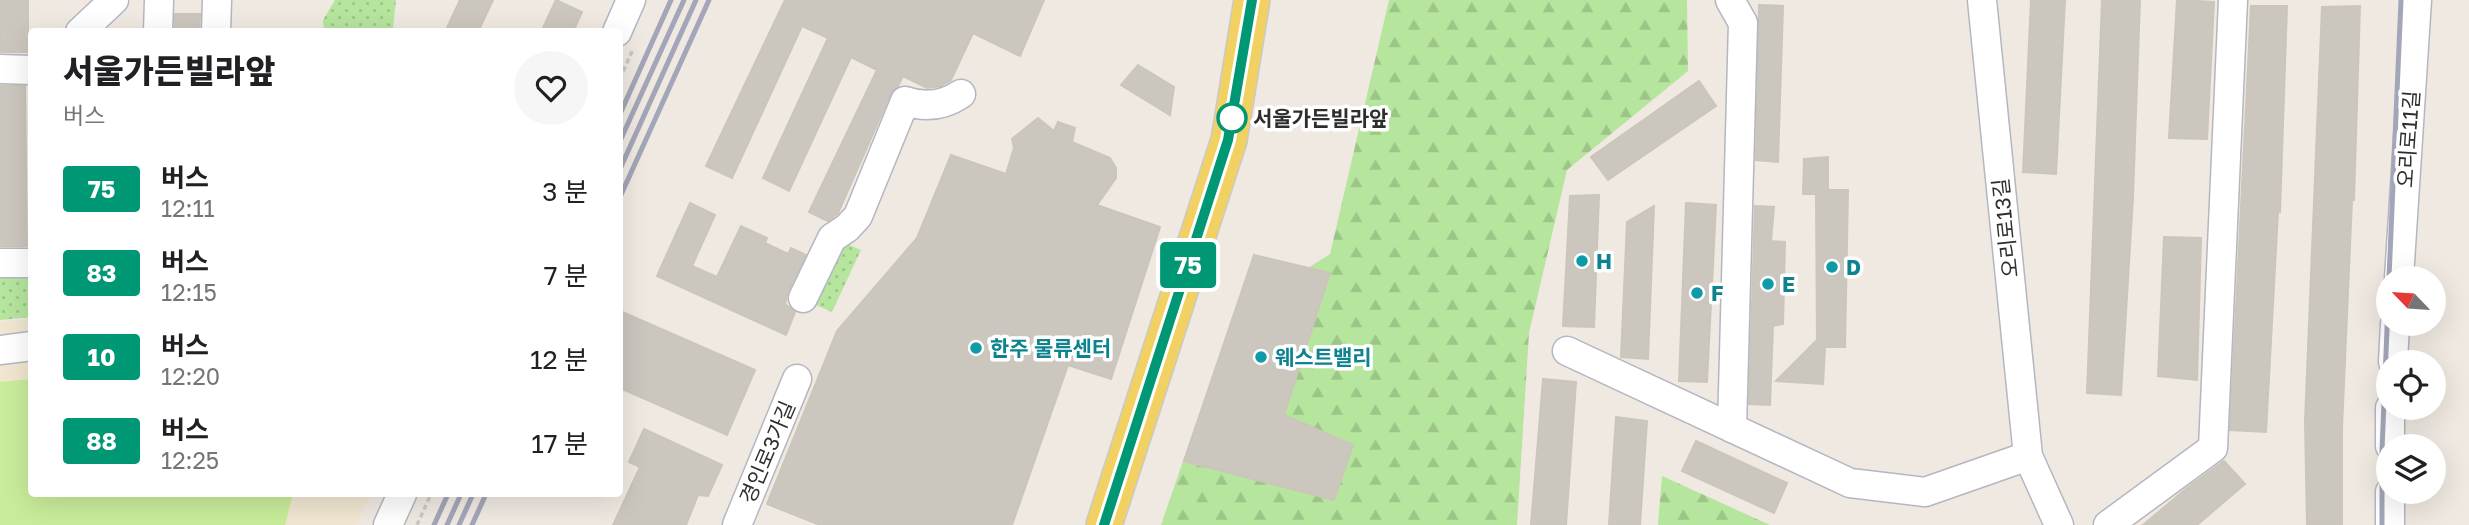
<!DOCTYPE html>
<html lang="ko">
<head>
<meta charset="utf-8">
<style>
  :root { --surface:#fff; --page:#f6f6f6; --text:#202124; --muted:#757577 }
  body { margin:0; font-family:"Golos Text","Noto Sans KR",sans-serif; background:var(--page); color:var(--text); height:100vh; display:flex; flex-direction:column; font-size:26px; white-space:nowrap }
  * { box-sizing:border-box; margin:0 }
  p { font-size:23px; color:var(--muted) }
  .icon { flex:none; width:38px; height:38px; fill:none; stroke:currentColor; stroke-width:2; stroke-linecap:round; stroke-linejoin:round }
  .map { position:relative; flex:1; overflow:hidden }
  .drawer { position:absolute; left:28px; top:28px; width:595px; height:469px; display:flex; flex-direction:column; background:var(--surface); border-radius:7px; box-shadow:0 7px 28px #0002 }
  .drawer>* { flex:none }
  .badge { padding:0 14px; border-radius:5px; font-size:24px; line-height:46px }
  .needle { width:46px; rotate:295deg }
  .fabs { position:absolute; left:2376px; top:266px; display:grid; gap:14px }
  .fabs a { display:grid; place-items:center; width:70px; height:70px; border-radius:50%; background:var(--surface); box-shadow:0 7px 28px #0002; font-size:35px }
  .map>.badge { position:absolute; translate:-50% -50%; box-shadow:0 0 0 4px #fff }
  .round { display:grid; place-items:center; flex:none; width:74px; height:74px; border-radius:37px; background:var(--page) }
  .headline { display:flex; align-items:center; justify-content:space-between; height:119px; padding:0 35px }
  h1 { font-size:33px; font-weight:800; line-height:52px }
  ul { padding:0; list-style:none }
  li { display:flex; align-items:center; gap:21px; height:84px; padding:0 35px }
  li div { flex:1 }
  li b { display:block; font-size:26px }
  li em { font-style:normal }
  li .badge { min-width:77px; font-weight:700; text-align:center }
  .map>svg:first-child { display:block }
  .education { fill:#f0e6d1 }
  .forest { fill:url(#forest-firs) }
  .park { fill:url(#park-dots) }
  .pitch { fill:#c9ec9a }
  .building { fill:#cbc7bf; stroke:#cbc5ba; stroke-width:2 }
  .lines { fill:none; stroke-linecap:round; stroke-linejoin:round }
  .minor-casing { stroke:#b4b7c1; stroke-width:31 }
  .major-casing { stroke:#c9c9c9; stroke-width:38 }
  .path { stroke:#c9c9c9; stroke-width:3.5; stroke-dasharray:5 3.5; stroke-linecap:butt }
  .minor { stroke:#fff; stroke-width:28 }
  .major { stroke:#f2d163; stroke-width:35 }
  .rail { stroke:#a3a6b8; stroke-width:5 }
  .line-casing { stroke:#fff; stroke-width:16 }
  .line { stroke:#009775; stroke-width:10 }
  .stop-dot { fill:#fff; stroke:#009775; stroke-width:3.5 }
  .culture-dot { fill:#0f9aa8; stroke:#fff; stroke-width:2.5 }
  .labels { text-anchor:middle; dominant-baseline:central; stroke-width:7; stroke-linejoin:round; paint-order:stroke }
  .stop-label { font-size:21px; font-weight:bold; fill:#2e2e2e; stroke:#fff; text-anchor:start }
  .street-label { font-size:21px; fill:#2e2e2e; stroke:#fff }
  .culture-label { font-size:21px; font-weight:bold; fill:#0d838f; stroke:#fff; text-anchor:start }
</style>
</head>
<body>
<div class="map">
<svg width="2469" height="525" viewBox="0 0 2469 525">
  <defs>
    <pattern id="forest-firs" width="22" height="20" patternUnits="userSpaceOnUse" patternTransform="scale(1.75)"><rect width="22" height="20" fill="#b6e59e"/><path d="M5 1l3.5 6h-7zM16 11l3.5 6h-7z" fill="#9dc588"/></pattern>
    <pattern id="park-dots" width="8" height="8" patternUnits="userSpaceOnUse" patternTransform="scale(1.75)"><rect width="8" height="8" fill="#b6e59e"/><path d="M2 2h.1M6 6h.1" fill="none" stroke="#9dc588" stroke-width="1.8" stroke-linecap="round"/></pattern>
  </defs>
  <rect width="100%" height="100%" fill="#efe9e1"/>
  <path class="education" d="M 31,319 L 32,494 L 370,494 L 356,525 L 0,525 L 0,322 Z"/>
  <g class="forest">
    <path d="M 1389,0 L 1687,0 L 1688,71 L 1567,170 L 1529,333 L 1517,525 L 1161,525 L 1254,255 L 1308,268 L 1330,254 Z"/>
    <path d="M 1662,476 L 1770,525 L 1658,525 Z"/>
  </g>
  <g class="park">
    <path d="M 335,0 L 396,0 L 393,28 L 396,31 L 324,31 L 323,20 Z"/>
    <path d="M 835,239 L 861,250 L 832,312 L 807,301 Z"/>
    <path d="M 0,252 L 31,254 L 31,317 L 0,320 Z"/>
  </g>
  <path class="pitch" d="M 31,379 L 32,494 L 293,494 L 285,525 L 0,525 L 0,382 Z"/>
  <g class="building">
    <path d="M 0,0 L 28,0 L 28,52 L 1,52 Z"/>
    <path d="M 460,0 L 493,0 L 478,32 L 445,32 Z"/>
    <path d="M 556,0 L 582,12 L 573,32 L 541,32 Z"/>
    <path d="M 785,0 L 1044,0 L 1020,56 L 973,33 L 951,80 L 941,86 L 927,88 L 903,76 L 898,86 L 890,95 L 838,213 L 828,221 L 809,212 L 877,70 L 851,57 L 789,191 L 763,178 L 828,38 L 802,26 L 732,178 L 706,166 Z"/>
    <path d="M 2031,0 L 2065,0 L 2056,174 L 2023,172 Z"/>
    <path d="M 2102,0 L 2140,0 L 2133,197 L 2121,395 L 2087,393 Z"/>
    <path d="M 2177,0 L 2214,2 L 2207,139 L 2169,138 Z"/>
    <path d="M 1759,5 L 1783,6 L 1778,162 L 1756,160 Z"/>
    <path d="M 2251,6 L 2287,6 L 2280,212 L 2278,212 L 2266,432 L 2230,430 Z"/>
    <path d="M 2360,6 L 2354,200 L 2352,200 L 2342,429 L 2342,525 L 2307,525 L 2305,421 L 2322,7 Z"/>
    <path d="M 175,14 L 200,14 L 199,32 L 175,32 Z"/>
    <path d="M 1138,65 L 1174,87 L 1170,115 L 1121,85 Z"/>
    <path d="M 1699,81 L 1716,106 L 1608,180 L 1591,157 Z"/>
    <path d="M 0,86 L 25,86 L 27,246 L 0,246 Z"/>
    <path d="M 1038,118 L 1054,131 L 1058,122 L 1075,128 L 1072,142 L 1110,158 L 1116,168 L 1116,178 L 1097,205 L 1160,227 L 1111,379 L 1068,365 L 1012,525 L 820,525 L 767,504 L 837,331 L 917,238 L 951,155 L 1006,174 L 1014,148 L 1012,139 Z"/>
    <path d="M 1828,157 L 1828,190 L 1848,190 L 1845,347 L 1825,347 L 1823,384 L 1776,381 L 1817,340 L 1816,194 L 1803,194 L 1804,159 Z"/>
    <path d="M 1599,195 L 1594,327 L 1563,326 L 1570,196 Z"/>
    <path d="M 690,203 L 715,215 L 692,266 L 717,277 L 741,226 L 767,238 L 765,243 L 788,254 L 791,248 L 806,255 L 788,291 L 785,304 L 795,312 L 786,335 L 657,276 Z"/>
    <path d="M 1686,203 L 1716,205 L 1707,382 L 1679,381 Z"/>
    <path d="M 1654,206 L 1648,359 L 1621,357 L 1627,222 Z"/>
    <path d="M 1755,206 L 1774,207 L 1771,241 L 1785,242 L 1783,324 L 1773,326 L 1770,405 L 1749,404 Z"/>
    <path d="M 2164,237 L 2201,238 L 2197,380 L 2158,376 Z"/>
    <path d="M 1254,255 L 1330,273 L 1284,415 L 1353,445 L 1334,500 L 1184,461 Z"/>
    <path d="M 620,311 L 755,370 L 727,435 L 620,388 Z"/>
    <path d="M 1543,379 L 1576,382 L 1566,525 L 1531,525 Z"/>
    <path d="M 1616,417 L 1647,421 L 1640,525 L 1609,525 Z"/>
    <path d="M 644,429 L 722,465 L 708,496 L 698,495 L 686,525 L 613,525 L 640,467 L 629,462 Z"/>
    <path d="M 1696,441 L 1787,483 L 1774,513 L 1682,471 Z"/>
    <path d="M 2224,461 L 2245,484 L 2197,525 L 2143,525 L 2187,488 Z"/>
  </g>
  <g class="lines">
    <g class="minor-casing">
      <g id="minor">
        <path d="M 1730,0 L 1743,23 L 1732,428"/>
        <path d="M 1982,0 L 2028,456 L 2059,525"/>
        <path d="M 80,32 L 114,0"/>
        <path d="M 158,32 L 159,0"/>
        <path d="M 216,32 L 217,0"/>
        <path d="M 617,32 L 631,0"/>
        <path d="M 0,69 L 32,70"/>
        <path d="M 0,263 L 32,263"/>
        <path d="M 2399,278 L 2417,0"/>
        <path d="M 803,298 L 832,238 L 847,228 L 858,216 L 905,101 C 925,108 943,106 961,94"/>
        <path d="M 0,350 L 32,346"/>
        <path d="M 1567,351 L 1850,483 L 1925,492 L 2028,456"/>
        <path d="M 2393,362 L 2395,324"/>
        <path d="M 2390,408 L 2390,446"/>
        <path d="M 2390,492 L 2390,525"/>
        <path d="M 388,525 L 402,494"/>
        <path d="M 737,525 L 797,379"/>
        <path d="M 2108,525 L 2213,448 L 2233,0"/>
      </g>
    </g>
    <g class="major-casing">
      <path id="major" d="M 1104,525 L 1229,140 L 1252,0"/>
    </g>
    <g class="path">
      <path d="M 620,79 L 633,49"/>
      <path d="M 417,525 L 431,494"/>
    </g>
    <use href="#minor" class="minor"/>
    <use href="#major" class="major"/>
    <g class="rail">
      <path d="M 620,114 L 671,0"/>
      <path d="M 620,141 L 684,0"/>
      <path d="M 620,169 L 696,0"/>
      <path d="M 620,197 L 709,0"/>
      <path d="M 2389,278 L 2401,0"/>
      <path d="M 434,525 L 448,494"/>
      <path d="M 447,525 L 461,494"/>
      <path d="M 459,525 L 473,494"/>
      <path d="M 472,525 L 486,494"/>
      <path d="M 2382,525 L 2382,450 L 2389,281"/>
    </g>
  </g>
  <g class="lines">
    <g class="line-casing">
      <path id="line" d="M 1104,525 L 1228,140 L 1252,0"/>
    </g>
    <use href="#line" class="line"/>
  </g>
  <circle class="stop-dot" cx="1232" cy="118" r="14"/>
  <g class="culture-dot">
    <circle cx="1582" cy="261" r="7"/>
    <circle cx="1832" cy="267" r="7"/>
    <circle cx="1768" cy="284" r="7"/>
    <circle cx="1697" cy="293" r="7"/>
    <circle cx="976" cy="348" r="7"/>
    <circle cx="1261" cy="357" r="7"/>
  </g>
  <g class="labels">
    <g class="stop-label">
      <text x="1253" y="118">서울가든빌라앞</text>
    </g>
    <g class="street-label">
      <text transform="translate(2408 139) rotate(-86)">오리로11길</text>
      <text transform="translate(2005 228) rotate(-96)">오리로13길</text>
      <text transform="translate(767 452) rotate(-67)">경인로3가길</text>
    </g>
    <g class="culture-label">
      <text x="1596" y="261">H</text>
      <text x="1846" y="267">D</text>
      <text x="1782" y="284">E</text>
      <text x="1711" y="293">F</text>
      <text x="990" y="348">한주 물류센터</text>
      <text x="1275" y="357">웨스트밸리</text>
    </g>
  </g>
</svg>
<div class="fabs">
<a><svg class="needle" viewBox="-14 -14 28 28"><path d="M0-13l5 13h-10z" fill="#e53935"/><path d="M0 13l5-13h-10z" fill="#757577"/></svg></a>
<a><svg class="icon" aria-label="locate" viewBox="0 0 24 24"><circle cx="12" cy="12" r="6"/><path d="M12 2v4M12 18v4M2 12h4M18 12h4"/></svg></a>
<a><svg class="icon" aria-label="layers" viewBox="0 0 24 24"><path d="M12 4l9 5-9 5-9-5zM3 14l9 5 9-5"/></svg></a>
</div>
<b class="badge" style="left:1188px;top:265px;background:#009775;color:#fff">75</b>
<section class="drawer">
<div class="headline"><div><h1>서울가든빌라앞</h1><p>버스</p></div><a class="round"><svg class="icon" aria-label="heart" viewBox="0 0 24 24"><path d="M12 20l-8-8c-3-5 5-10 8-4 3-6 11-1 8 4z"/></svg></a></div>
<ul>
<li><span class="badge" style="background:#009775;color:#fff">75</span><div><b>버스</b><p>12:11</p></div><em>3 분</em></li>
<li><span class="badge" style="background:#009775;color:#fff">83</span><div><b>버스</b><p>12:15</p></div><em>7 분</em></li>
<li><span class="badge" style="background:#009775;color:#fff">10</span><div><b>버스</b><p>12:20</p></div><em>12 분</em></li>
<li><span class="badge" style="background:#009775;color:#fff">88</span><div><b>버스</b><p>12:25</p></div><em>17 분</em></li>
</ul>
</section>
</div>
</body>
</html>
